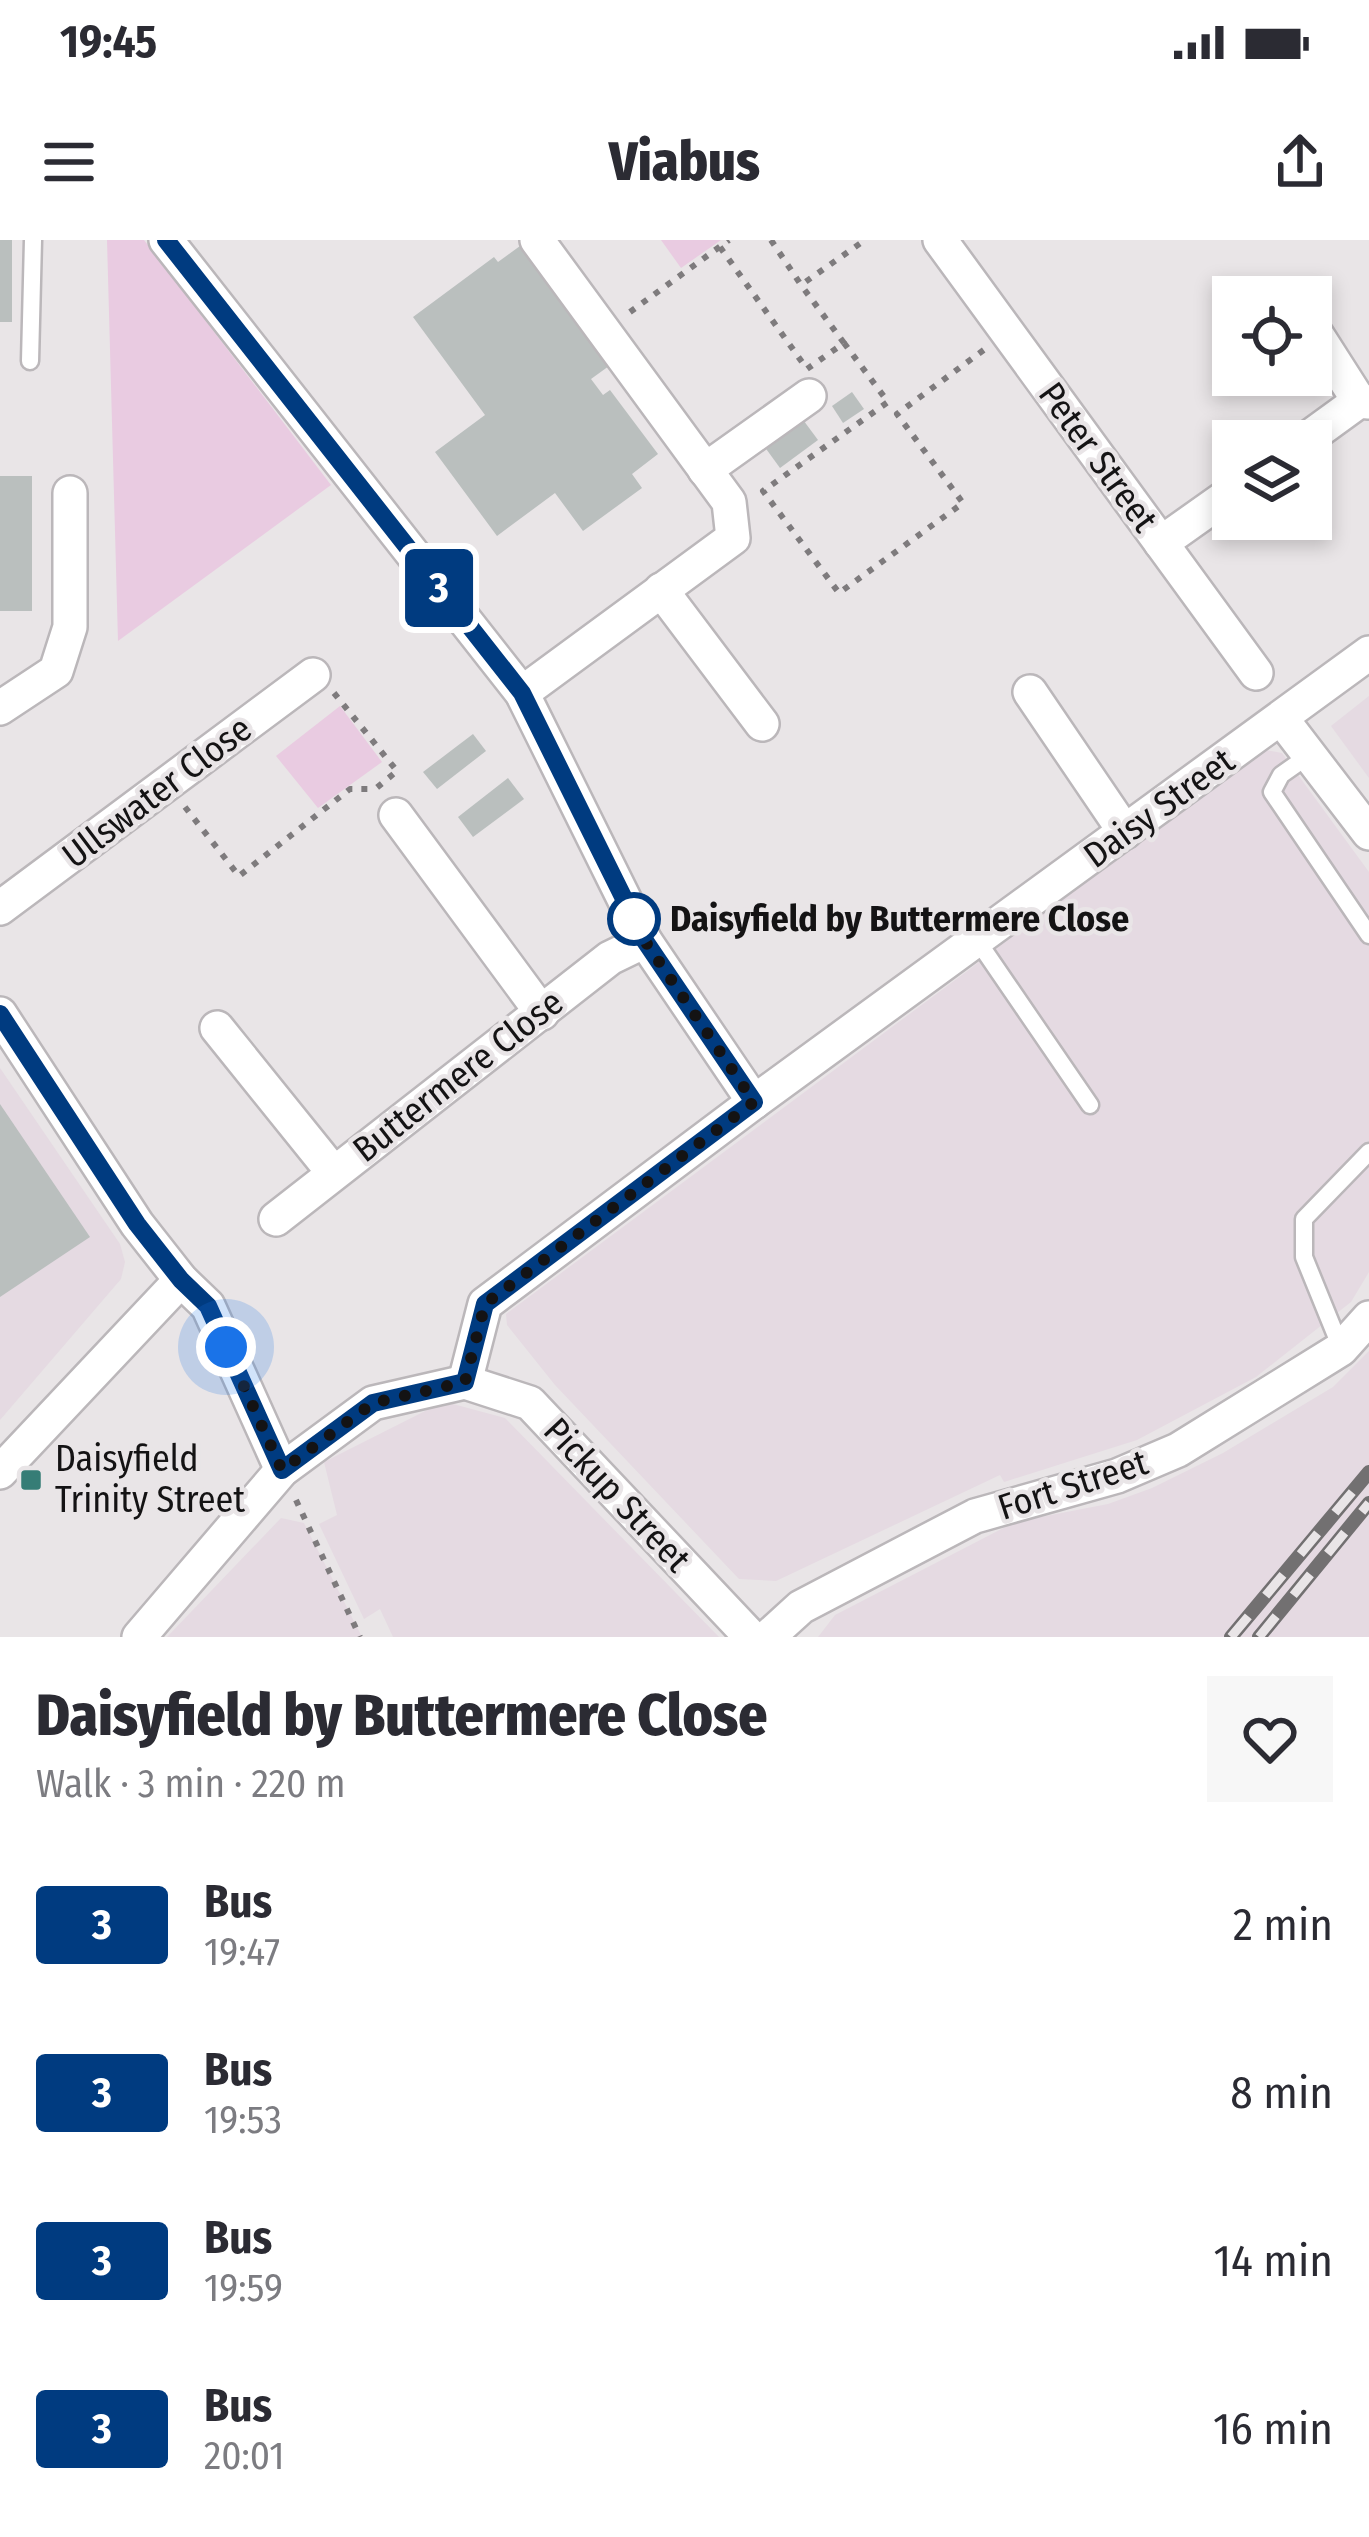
<!DOCTYPE html>
<html lang="en">
<head>
<meta charset="utf-8">
<style>
  :root { --surface:#fff; --page:#f7f7f7; --text:#2b2b33; --muted:#7c7c81 }
  body { margin:0; font-family:"Fira Sans Condensed",sans-serif; background:var(--page); color:var(--text); height:100vh; display:flex; flex-direction:column; font-size:45px; white-space:nowrap }
  * { box-sizing:border-box; margin:0 }
  p { font-size:39px; color:var(--muted) }
  .icon { flex:none; width:66px; height:66px; fill:none; stroke:currentColor; stroke-width:2; stroke-linecap:round; stroke-linejoin:round }
  .map { position:relative; height:1397px; overflow:hidden }
  .side { display:flex; flex-direction:column; background:var(--surface); flex:1 }
  .side>* { flex:none }
  .badge { padding:0 24px; border-radius:9px; font-size:42px; line-height:78px }
  .buttons { position:absolute; left:1212px; top:36px; display:grid; gap:24px }
  .buttons a { display:grid; place-items:center; width:120px; height:120px; border-radius:0px; background:var(--surface); box-shadow:0 6px 18px #0003; font-size:60px }
  .you { position:absolute; width:60px; height:60px; margin:-30px; border:9px solid #fff; border-radius:50%; background:#1a73e8; box-shadow:0 0 0 18px #1a73e833 }
  .map>.badge { position:absolute; translate:-50% -50%; box-shadow:0 0 0 6px #fff }
  .round { display:grid; place-items:center; flex:none; width:126px; height:126px; border-radius:0px; background:var(--page) }
  .overview { display:flex; align-items:center; justify-content:space-between; height:204px; padding:0 36px }
  h1 { font-size:57px; font-weight:800; line-height:90px }
  ul { padding:0; list-style:none }
  li { display:flex; align-items:center; gap:36px; height:168px; padding:0 36px }
  li div { flex:1 }
  li b { display:block; font-size:45px }
  li em { font-style:normal }
  li .badge { min-width:132px; font-weight:700; text-align:center }
  .status { display:flex; justify-content:space-between; align-items:center; height:84px; padding:0 60px; background:var(--surface); direction:ltr }
  .status svg { height:33px; fill:currentColor }
  header { display:flex; justify-content:space-between; align-items:center; height:156px; padding:0 36px; background:var(--surface); font-size:54px; font-weight:800 }
  .map>svg:first-child { display:block }
  .built { fill:#e5dae2 }
  .green { fill:#e9cbe1 }
  .building { fill:#babfbe }
  .lines { fill:none; stroke-linecap:round; stroke-linejoin:round }
  .service-casing { stroke:#bbb7ba; stroke-width:21 }
  .minor-casing { stroke:#bbb7ba; stroke-width:38 }
  .path { stroke:#7e7b7d; stroke-width:6; stroke-dasharray:6 9; stroke-linecap:butt }
  .service { stroke:#fff; stroke-width:16 }
  .minor { stroke:#fff; stroke-width:33 }
  .rail-casing { stroke:#727071; stroke-width:14 }
  .rail { stroke:#e9e5e7; stroke-width:9; stroke-dasharray:27; stroke-linecap:butt }
  .line-casing { stroke:#fff; stroke-width:27 }
  .line { stroke:#003b80; stroke-width:18 }
  .walk { stroke:#141314; stroke-width:12; stroke-dasharray:0 21.6 }
  .stop-dot { fill:#fff; stroke:#003b80; stroke-width:6 }
  .poi-dot { fill:#367d76; stroke:#e9e5e7; stroke-width:4.5 }
  .labels { text-anchor:middle; dominant-baseline:central; stroke-width:9; stroke-linejoin:round; paint-order:stroke }
  .street-label { font-size:36px; fill:#141314; stroke:#e9e5e7 }
  .stop-label { font-size:36px; font-weight:bold; fill:#141314; stroke:#e9e5e7; text-anchor:start }
  .poi-label { font-size:36px; fill:#141314; stroke:#e9e5e7; text-anchor:start }
</style>
</head>
<body>
<div class="status"><b>19:45</b><svg viewBox="0 0 49 12"><path d="M0 12V9h3v3zM5 12V6h3v6zM10 12V3h3v9zM15 12V0h3v12zM26 1h20v11H26zM47 4h2v5h-2z"/></svg></div>
<header><svg class="icon" aria-label="menu" viewBox="0 0 24 24"><path d="M4 6h16M4 12h16M4 18h16"/></svg>Viabus<svg class="icon" aria-label="share" viewBox="0 0 24 24"><path d="M12 15V3M7 8l5-5 5 5M5 13v7h14v-7"/></svg></header>
<div class="map">
<svg width="1369" height="1397" viewBox="0 0 1369 1397">
  <rect width="100%" height="100%" fill="#e9e5e7"/>
  <g class="built">
    <path d="M 1369,456 L 1369,538 L 1331,486 Z"/>
    <path d="M 1260,509 L 1282,513 L 1369,632 L 1369,1032 L 1351,1062 L 1256,1137 L 1137,1200 L 1004,1242 L 1000,1235 L 776,1341 L 739,1339 L 555,1145 L 507,1085 L 506,1074 L 966,732 L 1246,513 Z"/>
    <path d="M 0,828 L 120,1004 L 125,1022 L 121,1039 L 0,1180 Z"/>
    <path d="M 1369,1111 L 1369,1397 L 818,1397 L 835,1375 L 1015,1282 L 1108,1264 L 1152,1248 L 1223,1213 L 1333,1147 Z"/>
    <path d="M 453,1164 L 505,1178 L 719,1397 L 393,1397 L 380,1369 L 364,1379 L 319,1284 L 337,1275 L 324,1222 L 437,1165 Z"/>
    <path d="M 281,1278 L 304,1283 L 362,1397 L 167,1397 Z"/>
  </g>
  <g class="green">
    <path d="M 107,0 L 144,0 L 331,245 L 118,401 Z"/>
    <path d="M 661,0 L 721,0 L 681,28 Z"/>
    <path d="M 340,466 L 382,522 L 318,568 L 276,516 Z"/>
  </g>
  <g class="building">
    <rect x="0" y="0" width="12" height="82"/>
    <path d="M 520,6 L 609,126 L 591,139 L 603,155 L 610,150 L 658,214 L 632,234 L 642,248 L 583,291 L 555,253 L 497,296 L 435,212 L 485,175 L 413,77 L 494,17 L 498,22 Z"/>
    <path d="M 852,152 L 864,169 L 843,183 L 832,166 Z"/>
    <path d="M 798,173 L 818,200 L 780,228 L 761,202 Z"/>
    <rect x="0" y="236" width="32" height="135"/>
    <path d="M 473,494 L 486,511 L 437,549 L 423,532 Z"/>
    <path d="M 508,538 L 524,559 L 473,597 L 458,577 Z"/>
    <path d="M 0,864 L 90,997 L 0,1057 Z"/>
  </g>
  <g class="lines">
    <g class="service-casing">
      <g id="service">
        <path d="M 30,121 L 33,0"/>
        <path d="M 1308,516 L 1281,535 L 1272,552 L 1369,695"/>
        <path d="M 977,700 L 1090,865"/>
        <path d="M 1341,1108 L 1304,1017 L 1304,979 L 1369,912"/>
      </g>
    </g>
    <g class="minor-casing">
      <g id="minor">
        <path d="M 166,0 L 522,453 L 645,701 L 754,862"/>
        <path d="M 940,0 L 1256,433"/>
        <path d="M 1311,86 L 1359,161"/>
        <path d="M 1304,201 L 1359,161 L 1369,162"/>
        <path d="M 705,230 L 809,156"/>
        <path d="M 1161,303 L 1233,252"/>
        <path d="M 661,350 L 762,484"/>
        <path d="M 1030,452 L 1125,592"/>
        <path d="M 522,453 L 733,298 L 729,262 L 537,0"/>
        <path d="M 0,468 L 56,431 L 70,387 L 70,253"/>
        <path d="M 1281,478 L 1369,593"/>
        <path d="M 396,575 L 542,773"/>
        <path d="M 0,668 L 313,435"/>
        <path d="M 0,774 L 137,984 L 181,1040 L 208,1066 L 282,1230"/>
        <path d="M 217,788 L 333,932"/>
        <path d="M 276,979 L 610,718 L 645,701"/>
        <path d="M 465,1142 L 485,1064 L 754,862 L 1369,413"/>
        <path d="M 465,1142 L 530,1163 L 751,1397"/>
        <path d="M 0,1232 L 181,1040"/>
        <path d="M 139,1397 L 282,1230 L 373,1163 L 465,1142"/>
        <path d="M 768,1397 L 801,1367 L 975,1276 L 1117,1236 L 1178,1210 L 1341,1109 L 1369,1078"/>
      </g>
    </g>
    <g class="path">
      <path d="M 771,0 L 801,45 L 865,0"/>
      <path d="M 720,7 L 807,129 L 844,103 L 801,45"/>
      <path d="M 630,72 L 729,0"/>
      <path d="M 844,103 L 888,162 L 763,251 L 839,353 L 963,263 L 897,174 L 985,109"/>
      <path d="M 334,453 L 397,531 L 374,550"/>
      <path d="M 185,567 L 239,636 L 350,549 L 374,549"/>
      <path d="M 296,1260 L 360,1397"/>
    </g>
    <use href="#service" class="service"/>
    <use href="#minor" class="minor"/>
    <g class="rail-casing">
      <g id="rail">
        <path d="M 1231,1397 L 1369,1232"/>
        <path d="M 1259,1397 L 1369,1263"/>
      </g>
    </g>
    <use href="#rail" class="rail"/>
  </g>
  <g class="lines">
    <g class="line-casing">
      <path id="line" d="M 0,774 L 137,984 L 181,1040 L 208,1066 L 282,1230 L 373,1163 L 465,1142 L 485,1064 L 754,862 L 645,701 L 522,453 L 166,0"/>
    </g>
    <use href="#line" class="line"/>
    <path class="walk" d="M 226,1107 L 282,1230 L 373,1163 L 465,1142 L 485,1064 L 754,862 L 645,701 L 624,659 L 634,679"/>
  </g>
  <circle class="stop-dot" cx="634" cy="679" r="24"/>
  <rect class="poi-dot" x="19" y="1228" width="24" height="24" rx="6"/>
  <g class="labels">
    <g class="street-label">
      <text transform="translate(1098 217) rotate(54)">Peter Street</text>
      <text transform="translate(157 552) rotate(-37)">Ullswater Close</text>
      <text transform="translate(1159 568) rotate(-36)">Daisy Street</text>
      <text transform="translate(458 836) rotate(-38)">Buttermere Close</text>
      <text transform="translate(1073 1245) rotate(-18)">Fort Street</text>
      <text transform="translate(617 1255) rotate(47)">Pickup Street</text>
    </g>
    <g class="stop-label">
      <text x="670" y="679">Daisyfield by Buttermere Close</text>
    </g>
    <g class="poi-label">
      <text x="55" y="1219">Daisyfield<tspan x="55" dy="41">Trinity Street</tspan></text>
    </g>
  </g>
</svg>
<div class="buttons">
<a><svg class="icon" aria-label="locate" viewBox="0 0 24 24"><circle cx="12" cy="12" r="6"/><path d="M12 2v4M12 18v4M2 12h4M18 12h4"/></svg></a>
<a><svg class="icon" aria-label="layers" viewBox="0 0 24 24"><path d="M12 4l9 5-9 5-9-5zM3 14l9 5 9-5"/></svg></a>
</div>
<div class="you" style="left:226px;top:1107px"></div>
<b class="badge" style="left:439px;top:348px;background:#003b80;color:#fff">3</b>
</div>
<section class="side">
<div class="overview"><div><h1>Daisyfield by Buttermere Close</h1><p>Walk · 3 min · 220 m</p></div><a class="round"><svg class="icon" aria-label="heart" viewBox="0 0 24 24"><path d="M12 20l-8-8c-3-5 5-10 8-4 3-6 11-1 8 4z"/></svg></a></div>
<ul>
<li><span class="badge" style="background:#003b80;color:#fff">3</span><div><b>Bus</b><p>19:47</p></div><em>2 min</em></li>
<li><span class="badge" style="background:#003b80;color:#fff">3</span><div><b>Bus</b><p>19:53</p></div><em>8 min</em></li>
<li><span class="badge" style="background:#003b80;color:#fff">3</span><div><b>Bus</b><p>19:59</p></div><em>14 min</em></li>
<li><span class="badge" style="background:#003b80;color:#fff">3</span><div><b>Bus</b><p>20:01</p></div><em>16 min</em></li>
</ul>
</section>
</body>
</html>
